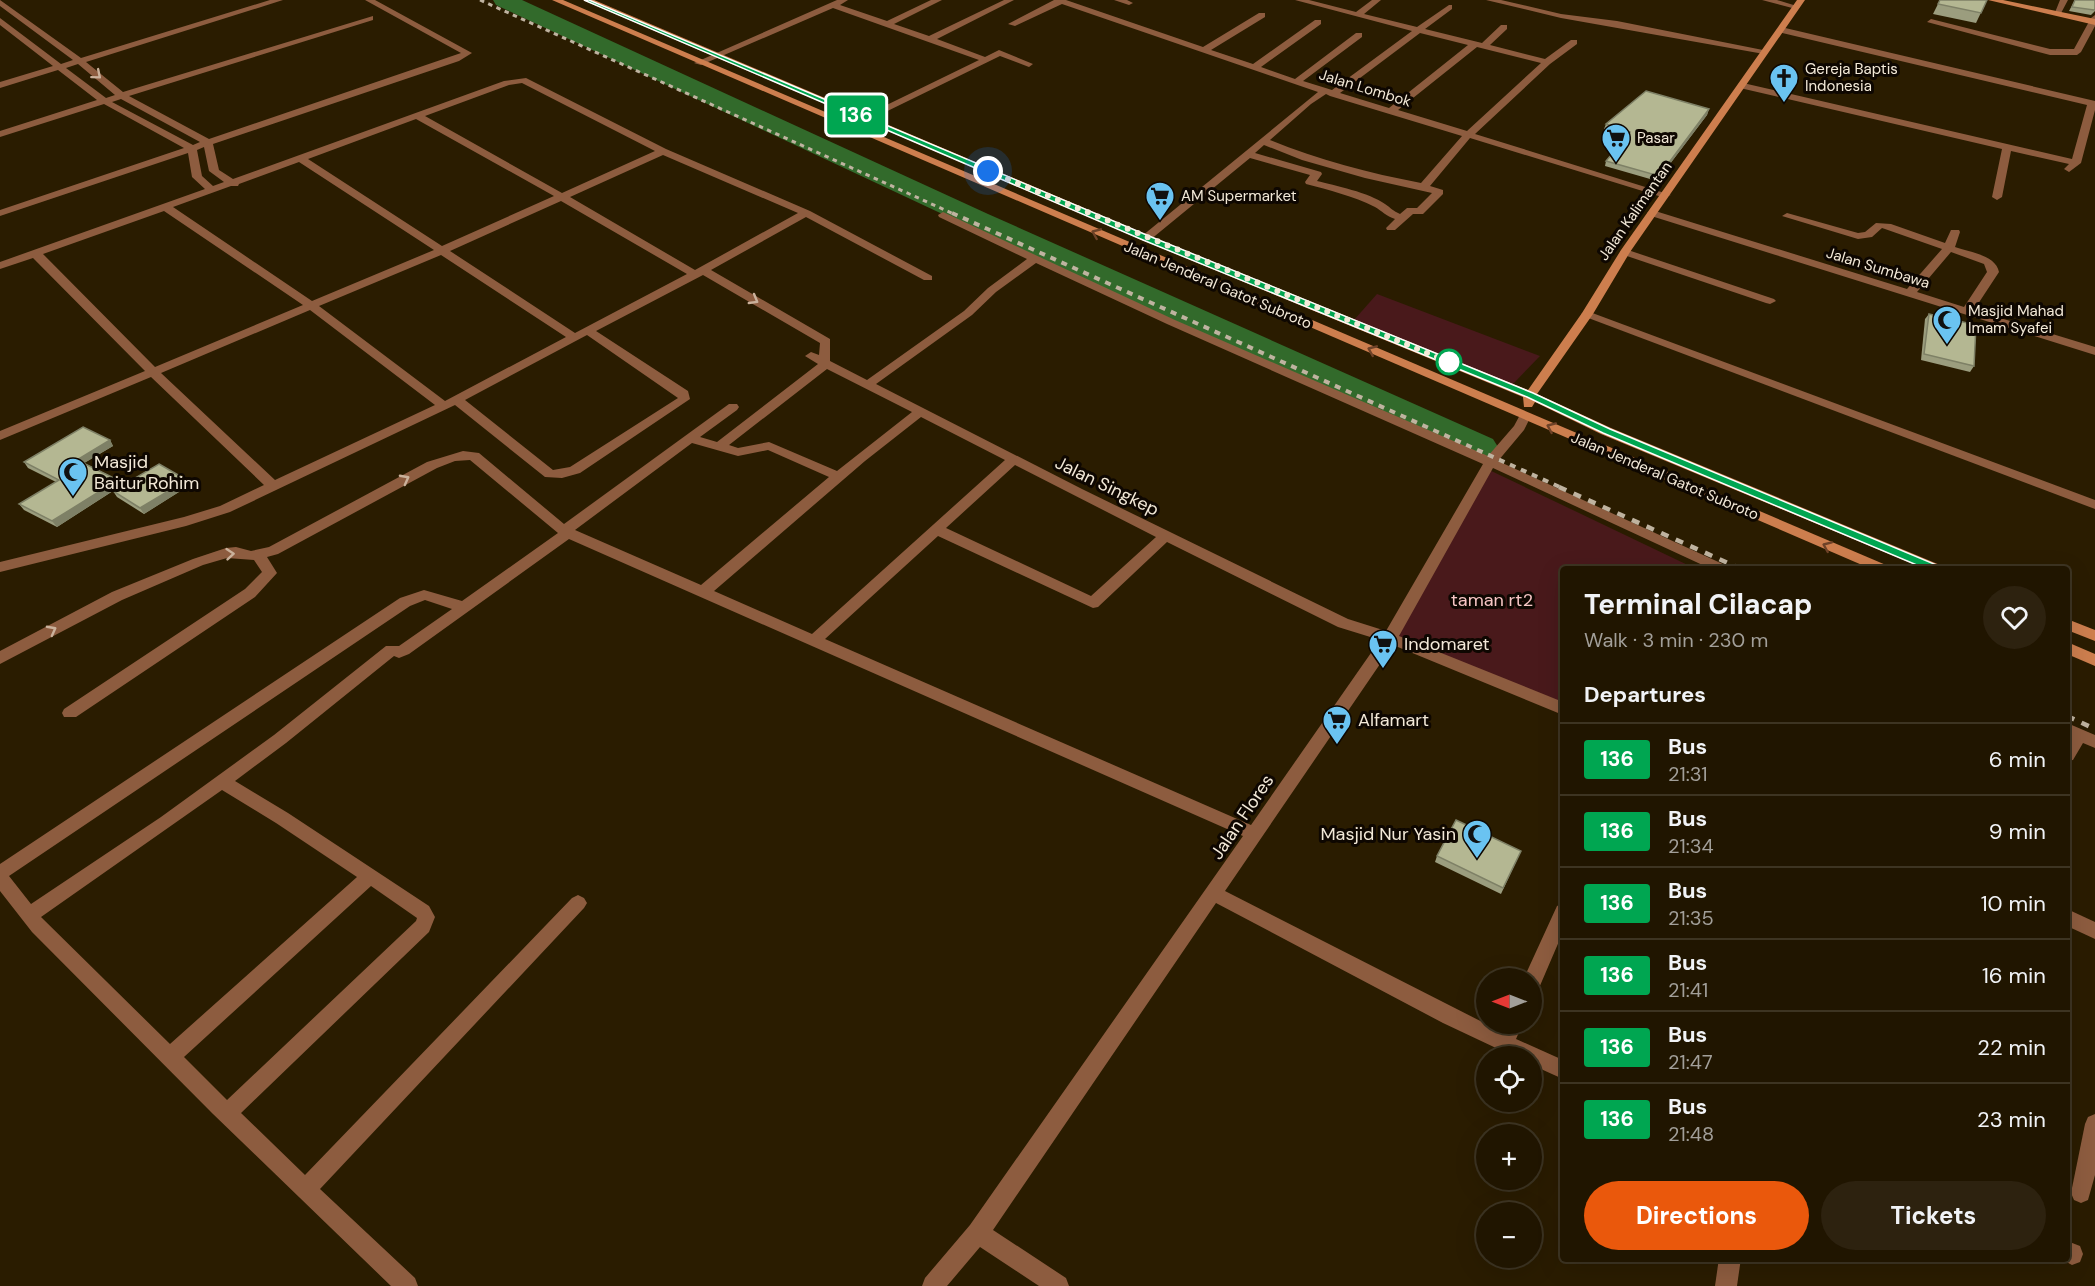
<!DOCTYPE html>
<html lang="en">
<head>
<meta charset="utf-8">
<style>
  :root { --surface:#201500; --page:#2d220f; --text:#f1f3f6; --muted:#a29f99; --line:#3d3422; --accent:#ea580c }
  body { margin:0; font-family:"DM Sans",sans-serif; background:var(--page); color:var(--text); height:100vh; display:flex; flex-direction:column; font-size:22px; white-space:nowrap }
  * { box-sizing:border-box; margin:0 }
  p { font-size:20px; color:var(--muted) }
  .icon { flex:none; width:33px; height:33px; fill:none; stroke:currentColor; stroke-width:2; stroke-linecap:round; stroke-linejoin:round }
  .map { position:relative; flex:1; overflow:hidden }
  .panel { position:absolute; left:1560px; top:566px; width:510px; height:696px; display:flex; flex-direction:column; background:var(--surface); border-radius:6px; box-shadow:0 6px 24px #0002,0 0 0 2px var(--line) }
  .panel>* { flex:none }
  .badge { padding:0 12px; border-radius:4px; font-size:21px; line-height:39px }
  .needle { width:39px; rotate:270deg }
  .fabs { position:absolute; left:1476px; top:968px; display:grid; gap:12px }
  .fabs a { display:grid; place-items:center; width:66px; height:66px; border-radius:50%; background:var(--surface); box-shadow:0 6px 24px #0002,0 0 0 2px var(--line); font-size:30px }
  .you { position:absolute; width:30px; height:30px; margin:-15px; border:4px solid #fff; border-radius:50%; background:#1a73e8; box-shadow:0 0 0 9px #1a73e833 }
  .map>.badge { position:absolute; translate:-50% -50%; box-shadow:0 0 0 3px #fff }
  h2 { padding:0 24px; font-size:22px; line-height:54px }
  .round { display:grid; place-items:center; flex:none; width:63px; height:63px; border-radius:32px; background:var(--page) }
  .overview { display:flex; align-items:center; justify-content:space-between; height:102px; padding:0 24px }
  h1 { font-size:28px; font-weight:700; line-height:45px }
  .primary-button { display:flex; gap:12px; margin-top:auto; padding:12px 24px }
  .primary-button a { flex:1; height:69px; border-radius:36px; background:var(--accent); color:#fff; font-size:24px; font-weight:700; line-height:69px; text-align:center }
  .primary-button a+a { background:var(--page); color:var(--text) }
  ul { padding:0; list-style:none }
  li { display:flex; align-items:center; gap:18px; height:72px; padding:0 24px; border-top:2px solid var(--line) }
  li div { flex:1 }
  li b { display:block; font-size:22px }
  li em { font-style:normal }
  li .badge { min-width:66px; font-weight:700; text-align:center }
  .map>svg:first-child { display:block }
  .green { fill:#49191b }
  .lines { fill:none; stroke-linecap:round; stroke-linejoin:round }
  .river { fill:#326a2b; fill-rule:evenodd }
  .street { fill:#8d5c3f; fill-rule:evenodd }
  .secondary { fill:#cd7e4e; fill-rule:evenodd }
  .rail-far2 { stroke:#bfb3a0; stroke-width:3; stroke-dasharray:4.5 4.5; stroke-linecap:butt }
  .rail-far1 { stroke:#bfb3a0; stroke-width:4; stroke-dasharray:6 6; stroke-linecap:butt }
  .rail { stroke:#bfb3a0; stroke-width:4.5; stroke-dasharray:8 8; stroke-linecap:butt }
  .wall { fill:#9b9d7e }
  .shaded-wall { fill:#7e8066 }
  .building { fill:#b4b792; stroke:#7e8066; stroke-width:1.5 }
  .oneway { stroke:#cab19b }
  .oneway2 { stroke:#6e4228 }
  .line { fill:#00a651; stroke:#fff; stroke-width:1.5 }
  .walk { stroke:#f3e9d8; stroke-width:6; stroke-dasharray:0 10.8 }
  .stop-dot { fill:#fff; stroke:#00a651; stroke-width:3 }
  .labels { text-anchor:middle; dominant-baseline:central; stroke-width:6; stroke-linejoin:round; paint-order:stroke }
  .far-poi-label { font-size:15px; fill:#f3e9d8; stroke:#0e0701; text-anchor:start }
  .far-street-label { font-size:15px; fill:#f3e9d8; stroke:#0e0701 }
  .poi-label { font-size:18px; fill:#f3e9d8; stroke:#0e0701; text-anchor:start }
  .street-label { font-size:18px; fill:#f3e9d8; stroke:#0e0701 }
  .park-label { font-size:18px; fill:#f8c6c5; stroke:#0e0701 }
</style>
</head>
<body>
<div class="map">
<svg width="2095" height="1286" viewBox="0 0 2095 1286">
  <rect width="100%" height="100%" fill="#2a1c00"/>
  <g class="green">
    <path d="M 1377,294 L 1540,356 L 1512,385 L 1354,320 Z"/>
    <path d="M 1485,468 L 1694,568 L 1563,568 L 1563,709 L 1390,638 Z"/>
  </g>
  <g class="lines">
    <path class="river" d="M 493,0 L 522,0 L 988,214 L 1493,439 L 1498,447 L 1493,455 L 1481,458 L 1469,455 L 968,226 L 496,5 Z"/>
    <g class="street">
      <path d="M 0,0 L 81,58 L 270,0 L 283,0 L 86,62 L 123,92 L 373,16 L 373,20 L 129,96 L 209,139 L 461,53 L 365,0 L 375,0 L 472,53 L 459,61 L 213,144 L 219,170 L 233,179 L 504,81 L 526,78 L 666,149 L 810,211 L 932,276 L 932,280 L 924,280 L 806,217 L 711,270 L 830,339 L 830,361 L 867,380 L 964,311 L 988,288 L 1027,259 L 939,217 L 938,215 L 943,212 L 1175,320 L 1488,456 L 1514,426 L 1521,413 L 1529,413 L 1531,416 L 1524,430 L 1498,461 L 1725,565 L 1727,568 L 1709,568 L 1493,468 L 1399,636 L 1563,702 L 1563,715 L 1393,645 L 1225,891 L 1500,1031 L 1503,1023 L 1523,1023 L 1516,1039 L 1563,1060 L 1563,1079 L 1532,1065 L 1532,1056 L 1513,1056 L 1443,1023 L 1216,903 L 993,1230 L 1066,1278 L 1069,1286 L 1039,1286 L 980,1247 L 947,1286 L 922,1286 L 925,1278 L 970,1225 L 1243,836 L 569,539 L 409,654 L 399,658 L 394,656 L 286,743 L 235,781 L 288,813 L 429,906 L 435,917 L 429,932 L 241,1113 L 305,1175 L 572,898 L 578,895 L 584,898 L 587,903 L 584,908 L 320,1189 L 415,1278 L 418,1286 L 391,1286 L 213,1114 L 32,932 L 0,891 L 0,864 L 400,598 L 424,590 L 462,601 L 558,533 L 470,460 L 455,461 L 437,468 L 278,554 L 267,557 L 277,573 L 255,597 L 76,717 L 64,717 L 62,713 L 64,709 L 245,589 L 262,572 L 254,560 L 227,558 L 203,565 L 122,600 L 0,664 L 0,651 L 112,592 L 193,559 L 226,548 L 236,547 L 251,551 L 269,547 L 427,462 L 463,451 L 479,453 L 564,524 L 729,404 L 737,404 L 739,407 L 737,410 L 700,437 L 717,442 L 818,364 L 805,356 L 811,352 L 819,355 L 820,343 L 703,275 L 596,331 L 688,391 L 690,399 L 580,473 L 562,478 L 545,477 L 455,405 L 230,512 L 186,526 L 0,572 L 0,562 L 184,517 L 220,506 L 264,485 L 151,377 L 0,440 L 0,431 L 145,371 L 33,258 L 0,269 L 0,262 L 205,189 L 192,177 L 188,153 L 0,216 L 0,210 L 184,148 L 104,104 L 0,137 L 0,131 L 97,100 L 58,70 L 0,88 L 0,82 L 53,66 L 0,25 L 0,18 L 61,64 L 73,60 L 0,6 ZM 78,64 L 115,95 L 106,98 L 66,68 ZM 522,83 L 655,151 L 562,193 L 425,116 L 509,85 ZM 121,99 L 200,142 L 193,145 L 112,102 ZM 416,119 L 554,196 L 442,246 L 308,159 ZM 204,147 L 209,171 L 224,182 L 213,186 L 202,176 L 197,150 ZM 663,155 L 798,213 L 695,270 L 570,197 ZM 299,162 L 434,250 L 312,301 L 173,207 L 231,186 L 238,186 L 239,184 ZM 561,201 L 687,274 L 575,333 L 450,251 ZM 164,211 L 303,305 L 155,367 L 43,254 ZM 441,255 L 566,337 L 445,401 L 319,306 ZM 1036,263 L 1167,324 L 1483,464 L 1386,631 L 1348,619 L 1082,489 L 876,384 L 972,315 L 996,292 ZM 310,310 L 435,405 L 275,480 L 161,373 ZM 587,335 L 678,398 L 570,467 L 553,470 L 465,400 ZM 827,369 L 912,412 L 837,471 L 769,442 L 738,448 L 729,445 ZM 921,417 L 1005,460 L 812,634 L 714,591 L 865,461 ZM 692,443 L 738,456 L 768,450 L 829,477 L 701,585 L 575,530 ZM 1015,465 L 1156,537 L 1091,596 L 946,528 ZM 938,536 L 1093,608 L 1098,607 L 1167,542 L 1338,627 L 1380,640 L 1251,825 L 825,639 ZM 425,600 L 452,609 L 399,646 L 386,646 L 274,735 L 161,817 L 31,904 L 9,876 L 410,606 ZM 222,790 L 276,823 L 357,877 L 170,1044 L 41,917 ZM 371,886 L 417,918 L 416,921 L 227,1100 L 184,1057 Z"/>
      <path d="M 837,0 L 848,0 L 840,5 L 887,21 L 931,0 L 942,0 L 894,24 L 929,36 L 1004,0 L 1014,0 L 937,39 L 985,57 L 999,50 L 1033,64 L 1029,67 L 1000,56 L 865,122 L 862,121 L 862,117 L 979,60 L 833,8 L 701,65 L 694,63 Z"/>
      <path d="M 1054,0 L 1066,0 L 1203,47 L 1259,13 L 1265,13 L 1265,17 L 1211,50 L 1253,64 L 1315,20 L 1321,20 L 1321,24 L 1261,67 L 1295,79 L 1356,33 L 1362,33 L 1362,37 L 1303,81 L 1332,90 L 1412,31 L 1295,0 L 1309,0 L 1356,12 L 1372,0 L 1381,0 L 1364,14 L 1417,27 L 1449,5 L 1452,5 L 1452,9 L 1425,29 L 1482,43 L 1501,25 L 1507,25 L 1507,29 L 1490,45 L 1545,59 L 1571,40 L 1577,40 L 1577,44 L 1550,64 L 1475,134 L 1671,195 L 1662,197 L 1470,138 L 1430,186 L 1443,190 L 1443,194 L 1423,214 L 1413,214 L 1395,230 L 1387,230 L 1386,228 L 1395,219 C 1386,216 1382,211 1375,207 C 1353,196 1329,190 1306,184 L 1305,182 L 1310,175 L 1250,158 L 1150,240 L 1142,240 L 1142,236 L 1318,92 L 1062,4 L 1015,26 L 1008,24 ZM 1420,33 L 1468,45 L 1389,108 L 1340,93 ZM 1477,47 L 1541,63 L 1467,131 L 1398,110 ZM 1326,94 L 1330,96 L 1462,136 L 1421,183 C 1369,173 1319,160 1270,140 L 1311,104 ZM 1264,145 L 1302,160 L 1365,178 L 1432,193 L 1417,208 L 1407,208 L 1400,214 C 1393,211 1391,208 1385,204 C 1370,193 1334,185 1317,181 L 1322,174 L 1321,172 L 1255,153 Z"/>
      <path d="M 1114,0 L 1127,0 L 1133,3 L 1129,5 Z"/>
      <path d="M 1486,0 L 1501,0 L 1561,14 L 1617,21 L 1768,51 L 1764,54 L 1561,18 Z"/>
      <path d="M 1762,0 L 1777,0 L 1800,7 L 1796,9 Z"/>
      <path d="M 2060,0 L 2068,0 L 2060,15 L 2054,15 Z"/>
      <path d="M 2095,15 L 2095,26 L 2081,52 L 2077,55 L 2050,55 L 1927,22 L 1931,19 L 2050,49 L 2074,49 L 2091,18 Z"/>
      <path d="M 1781,27 L 2095,101 L 2095,110 L 2081,163 L 2069,172 L 2064,169 L 2069,164 L 2011,151 L 2002,197 L 1997,200 L 1992,197 L 2002,149 L 1740,88 L 1740,84 L 1743,83 L 2072,159 L 2087,105 L 1778,32 L 1778,28 Z"/>
      <path d="M 1652,210 L 1907,289 L 1942,249 L 1885,229 L 1882,228 L 1872,237 L 1858,239 L 1782,216 L 1787,213 L 1858,233 L 1865,232 L 1876,223 L 1891,224 L 1945,243 L 1951,230 L 1959,230 L 1960,232 L 1955,247 C 1969,252 1996,255 1999,272 L 1974,310 L 2095,347 L 2095,355 L 1648,215 L 1647,213 ZM 1951,252 L 1984,264 L 1987,272 L 1964,307 L 1917,292 Z"/>
      <path d="M 1625,249 L 1774,299 L 1776,301 L 1770,304 L 1766,303 L 1621,254 L 1620,252 Z"/>
      <path d="M 1587,311 L 2095,500 L 2095,509 L 1583,316 L 1581,314 Z"/>
      <path d="M 2067,723 L 2095,735 L 2095,748 L 2083,743 L 2073,760 L 2067,761 L 2067,742 L 2070,737 L 2067,736 Z"/>
      <path d="M 1563,903 L 1563,932 L 1539,988 L 1532,990 L 1532,978 L 1524,978 L 1557,906 Z"/>
      <path d="M 2067,909 L 2095,922 L 2095,939 L 2067,926 Z"/>
      <path d="M 2095,1114 L 2095,1175 L 2088,1200 L 2081,1203 L 2074,1200 L 2071,1193 L 2085,1124 L 2088,1117 Z"/>
      <path d="M 2067,1241 L 2080,1246 L 2083,1254 L 2080,1262 L 2072,1265 L 2059,1258 L 2067,1258 Z"/>
      <path d="M 1719,1258 L 1741,1258 L 1737,1286 L 1715,1286 Z"/>
    </g>
    <g class="secondary">
      <path d="M 552,0 L 563,0 L 1886,565 L 1888,568 L 1869,568 Z"/>
      <path d="M 583,0 L 594,0 L 1150,236 L 1528,390 L 1582,313 L 1621,250 L 1797,0 L 1805,0 L 1630,252 L 1593,314 L 1537,394 L 1611,428 L 1940,565 L 1942,568 L 1923,568 L 1601,434 L 1535,402 L 1532,407 L 1524,407 L 1523,397 L 1142,240 Z"/>
      <path d="M 1988,0 L 2003,0 L 2095,19 L 2095,25 Z"/>
      <path d="M 2067,619 L 2095,630 L 2095,641 L 2067,630 Z"/>
      <path d="M 2067,642 L 2095,654 L 2095,666 L 2067,654 Z"/>
    </g>
    <path class="rail-far2" d="M 480,0 L 956,215"/>
    <path class="rail-far1" d="M 952,213 L 1562,488"/>
    <g class="rail">
      <path d="M 1559,487 L 1739,568"/>
      <path d="M 2067,716 L 2095,729"/>
    </g>
  </g>
  <g class="wall">
    <path d="M 1940,0 L 1987,0 L 1976,23 L 1933,14 Z"/>
    <path d="M 2075,0 L 2095,0 L 2095,11 L 2091,15 L 2069,11 Z"/>
    <path d="M 1709,109 L 1707,115 L 1657,181 L 1605,166 L 1606,161 L 1627,136 L 1604,129 L 1606,124 Z"/>
    <path d="M 1929,314 L 1974,366 L 1970,372 L 1921,360 L 1925,319 Z"/>
    <path d="M 110,440 L 113,446 L 84,463 L 118,480 L 122,485 L 190,485 L 144,514 L 117,497 L 113,491 L 57,527 L 24,510 L 19,504 L 56,482 L 28,468 L 24,462 Z"/>
    <path d="M 1521,851 L 1501,894 L 1435,862 L 1437,856 Z"/>
  </g>
  <g class="shaded-wall">
    <path d="M 1709,109 L 1707,115 L 1657,181 L 1659,176 Z"/>
    <path d="M 110,440 L 113,446 L 81,465 L 77,460 Z"/>
    <path d="M 118,480 L 122,485 L 57,527 L 52,521 Z"/>
    <path d="M 187,480 L 190,485 L 144,514 L 140,508 Z"/>
  </g>
  <g class="building">
    <path d="M 1940,0 L 1987,0 L 1981,13 L 1938,4 Z"/>
    <path d="M 2075,0 L 2095,0 L 2095,9 L 2094,10 L 2072,7 Z"/>
    <path d="M 1646,91 L 1709,109 L 1659,176 L 1606,161 L 1630,132 L 1606,124 Z"/>
    <path d="M 1929,314 L 1976,325 L 1974,366 L 1924,354 Z"/>
    <path d="M 83,427 L 110,440 L 77,460 L 118,480 L 52,521 L 19,504 L 59,480 L 24,462 Z"/>
    <path d="M 159,464 L 187,480 L 140,508 L 113,491 Z"/>
    <path d="M 1456,820 L 1521,851 L 1503,888 L 1437,856 Z"/>
  </g>
  <defs><path id="oneway-chevron" d="M-2-3.5L2.5 0L-2 3.5" fill="none" stroke-width="1.6" stroke-linecap="round" stroke-linejoin="round" transform="scale(1.5)"/></defs>
  <g class="oneway">
    <use href="#oneway-chevron" transform="translate(97 75) rotate(40)"/>
    <use href="#oneway-chevron" transform="translate(754 300) rotate(30)"/>
    <use href="#oneway-chevron" transform="translate(405 479) rotate(-28)"/>
    <use href="#oneway-chevron" transform="translate(230 554) rotate(-5)"/>
    <use href="#oneway-chevron" transform="translate(52 630) rotate(-28)"/>
  </g>
  <g class="oneway2">
    <use href="#oneway-chevron" transform="translate(1096 233) rotate(-157)"/>
    <use href="#oneway-chevron" transform="translate(1372 350) rotate(-157)"/>
    <use href="#oneway-chevron" transform="translate(1551 427) rotate(-156)"/>
    <use href="#oneway-chevron" transform="translate(1827 546) rotate(-157)"/>
  </g>
  <path class="line" d="M 584,0 L 589,0 L 1149,236 L 1533,393 L 1610,429 L 1939,566 L 1940,568 L 1939,571 L 1931,571 L 1603,433 L 1527,397 L 1143,240 Z"/>
  <g class="lines">
    <path class="walk" d="M 988,171 L 1449,362"/>
  </g>
  <defs>
    <g id="church-pin" transform="scale(1.5)"><path d="M0 17L-7.5 6A9.5 9.5 0 1 1 7.5 6Z" fill="#6ac3f1" stroke="#0e0701"/><path d="M-1.2-6h2.4v3.5h3.3v2.4h-3.3V6h-2.4V-.1h-3.3v-2.4h3.3Z" fill="#111"/></g>
    <g id="supermarket-pin" transform="scale(1.5)"><path d="M0 17L-7.5 6A9.5 9.5 0 1 1 7.5 6Z" fill="#6ac3f1" stroke="#0e0701"/><path d="M-6-5.5h2.5l.6 2H6L4.5 2H-2.5L-4.4-4H-6ZM-1.5 3.2a1.3 1.3 0 1 0 .1 0ZM3 3.2a1.3 1.3 0 1 0 .1 0Z" fill="#111"/></g>
    <g id="mosque-pin" transform="scale(1.5)"><path d="M0 17L-7.5 6A9.5 9.5 0 1 1 7.5 6Z" fill="#6ac3f1" stroke="#0e0701"/><path d="M3.5-4.9A6 6 0 1 0 3.5 4.9A5 5 0 1 1 3.5-4.9Z" fill="#111"/></g>
  </defs>
  <g fill-rule="evenodd">
    <use href="#church-pin" x="1784" y="78"/>
    <use href="#supermarket-pin" x="1616" y="138"/>
    <use href="#supermarket-pin" x="1160" y="196"/>
    <use href="#mosque-pin" x="1947" y="320"/>
    <use href="#mosque-pin" x="73" y="472"/>
    <use href="#supermarket-pin" x="1383" y="644"/>
    <use href="#supermarket-pin" x="1337" y="720"/>
    <use href="#mosque-pin" x="1477" y="834"/>
  </g>
  <circle class="stop-dot" cx="1449" cy="362" r="12"/>
  <g class="labels">
    <g class="far-poi-label">
      <text x="1805" y="69">Gereja Baptis<tspan x="1805" dy="17">Indonesia</tspan></text>
      <text x="1637" y="138">Pasar</text>
      <text x="1181" y="196">AM Supermarket</text>
      <text x="1968" y="311">Masjid Mahad<tspan x="1968" dy="17">Imam Syafei</tspan></text>
    </g>
    <g class="far-street-label">
      <text transform="translate(1365 88) rotate(17)">Jalan Lombok</text>
      <text transform="translate(1635 211) rotate(-55)">Jalan Kalimantan</text>
      <text transform="translate(1878 268) rotate(17)">Jalan Sumbawa</text>
      <text transform="translate(1218 285) rotate(23)">Jalan Jenderal Gatot Subroto</text>
      <text transform="translate(1665 476) rotate(23)">Jalan Jenderal Gatot Subroto</text>
    </g>
    <g class="poi-label">
      <text x="94" y="462">Masjid<tspan x="94" dy="21">Baitur Rohim</tspan></text>
      <text x="1404" y="644">Indomaret</text>
      <text x="1358" y="720">Alfamart</text>
      <text x="1456" y="834" text-anchor="end">Masjid Nur Yasin</text>
    </g>
    <g class="street-label">
      <text transform="translate(1107 486) rotate(26)">Jalan Singkep</text>
      <text transform="translate(1242 817) rotate(-56)">Jalan Flores</text>
    </g>
    <g class="park-label">
      <text x="1492" y="600">taman rt2</text>
    </g>
  </g>
</svg>
<div class="fabs">
<a><svg class="needle" viewBox="-14 -14 28 28"><path d="M0-13l5 13h-10z" fill="#e53935"/><path d="M0 13l5-13h-10z" fill="#a29f99"/></svg></a>
<a><svg class="icon" aria-label="locate" viewBox="0 0 24 24"><circle cx="12" cy="12" r="6"/><path d="M12 2v4M12 18v4M2 12h4M18 12h4"/></svg></a>
<a>+</a>
<a>−</a>
</div>
<div class="you" style="left:988px;top:171px"></div>
<b class="badge" style="left:856px;top:115px;background:#00a651;color:#fff">136</b>
<section class="panel">
<div class="overview"><div><h1>Terminal Cilacap</h1><p>Walk · 3 min · 230 m</p></div><a class="round"><svg class="icon" aria-label="heart" viewBox="0 0 24 24"><path d="M12 20l-8-8c-3-5 5-10 8-4 3-6 11-1 8 4z"/></svg></a></div>
<h2>Departures</h2>
<ul>
<li><span class="badge" style="background:#00a651;color:#fff">136</span><div><b>Bus</b><p>21:31</p></div><em>6 min</em></li>
<li><span class="badge" style="background:#00a651;color:#fff">136</span><div><b>Bus</b><p>21:34</p></div><em>9 min</em></li>
<li><span class="badge" style="background:#00a651;color:#fff">136</span><div><b>Bus</b><p>21:35</p></div><em>10 min</em></li>
<li><span class="badge" style="background:#00a651;color:#fff">136</span><div><b>Bus</b><p>21:41</p></div><em>16 min</em></li>
<li><span class="badge" style="background:#00a651;color:#fff">136</span><div><b>Bus</b><p>21:47</p></div><em>22 min</em></li>
<li><span class="badge" style="background:#00a651;color:#fff">136</span><div><b>Bus</b><p>21:48</p></div><em>23 min</em></li>
</ul>
<div class="primary-button"><a>Directions</a><a>Tickets</a></div>
</section>
</div>
</body>
</html>
